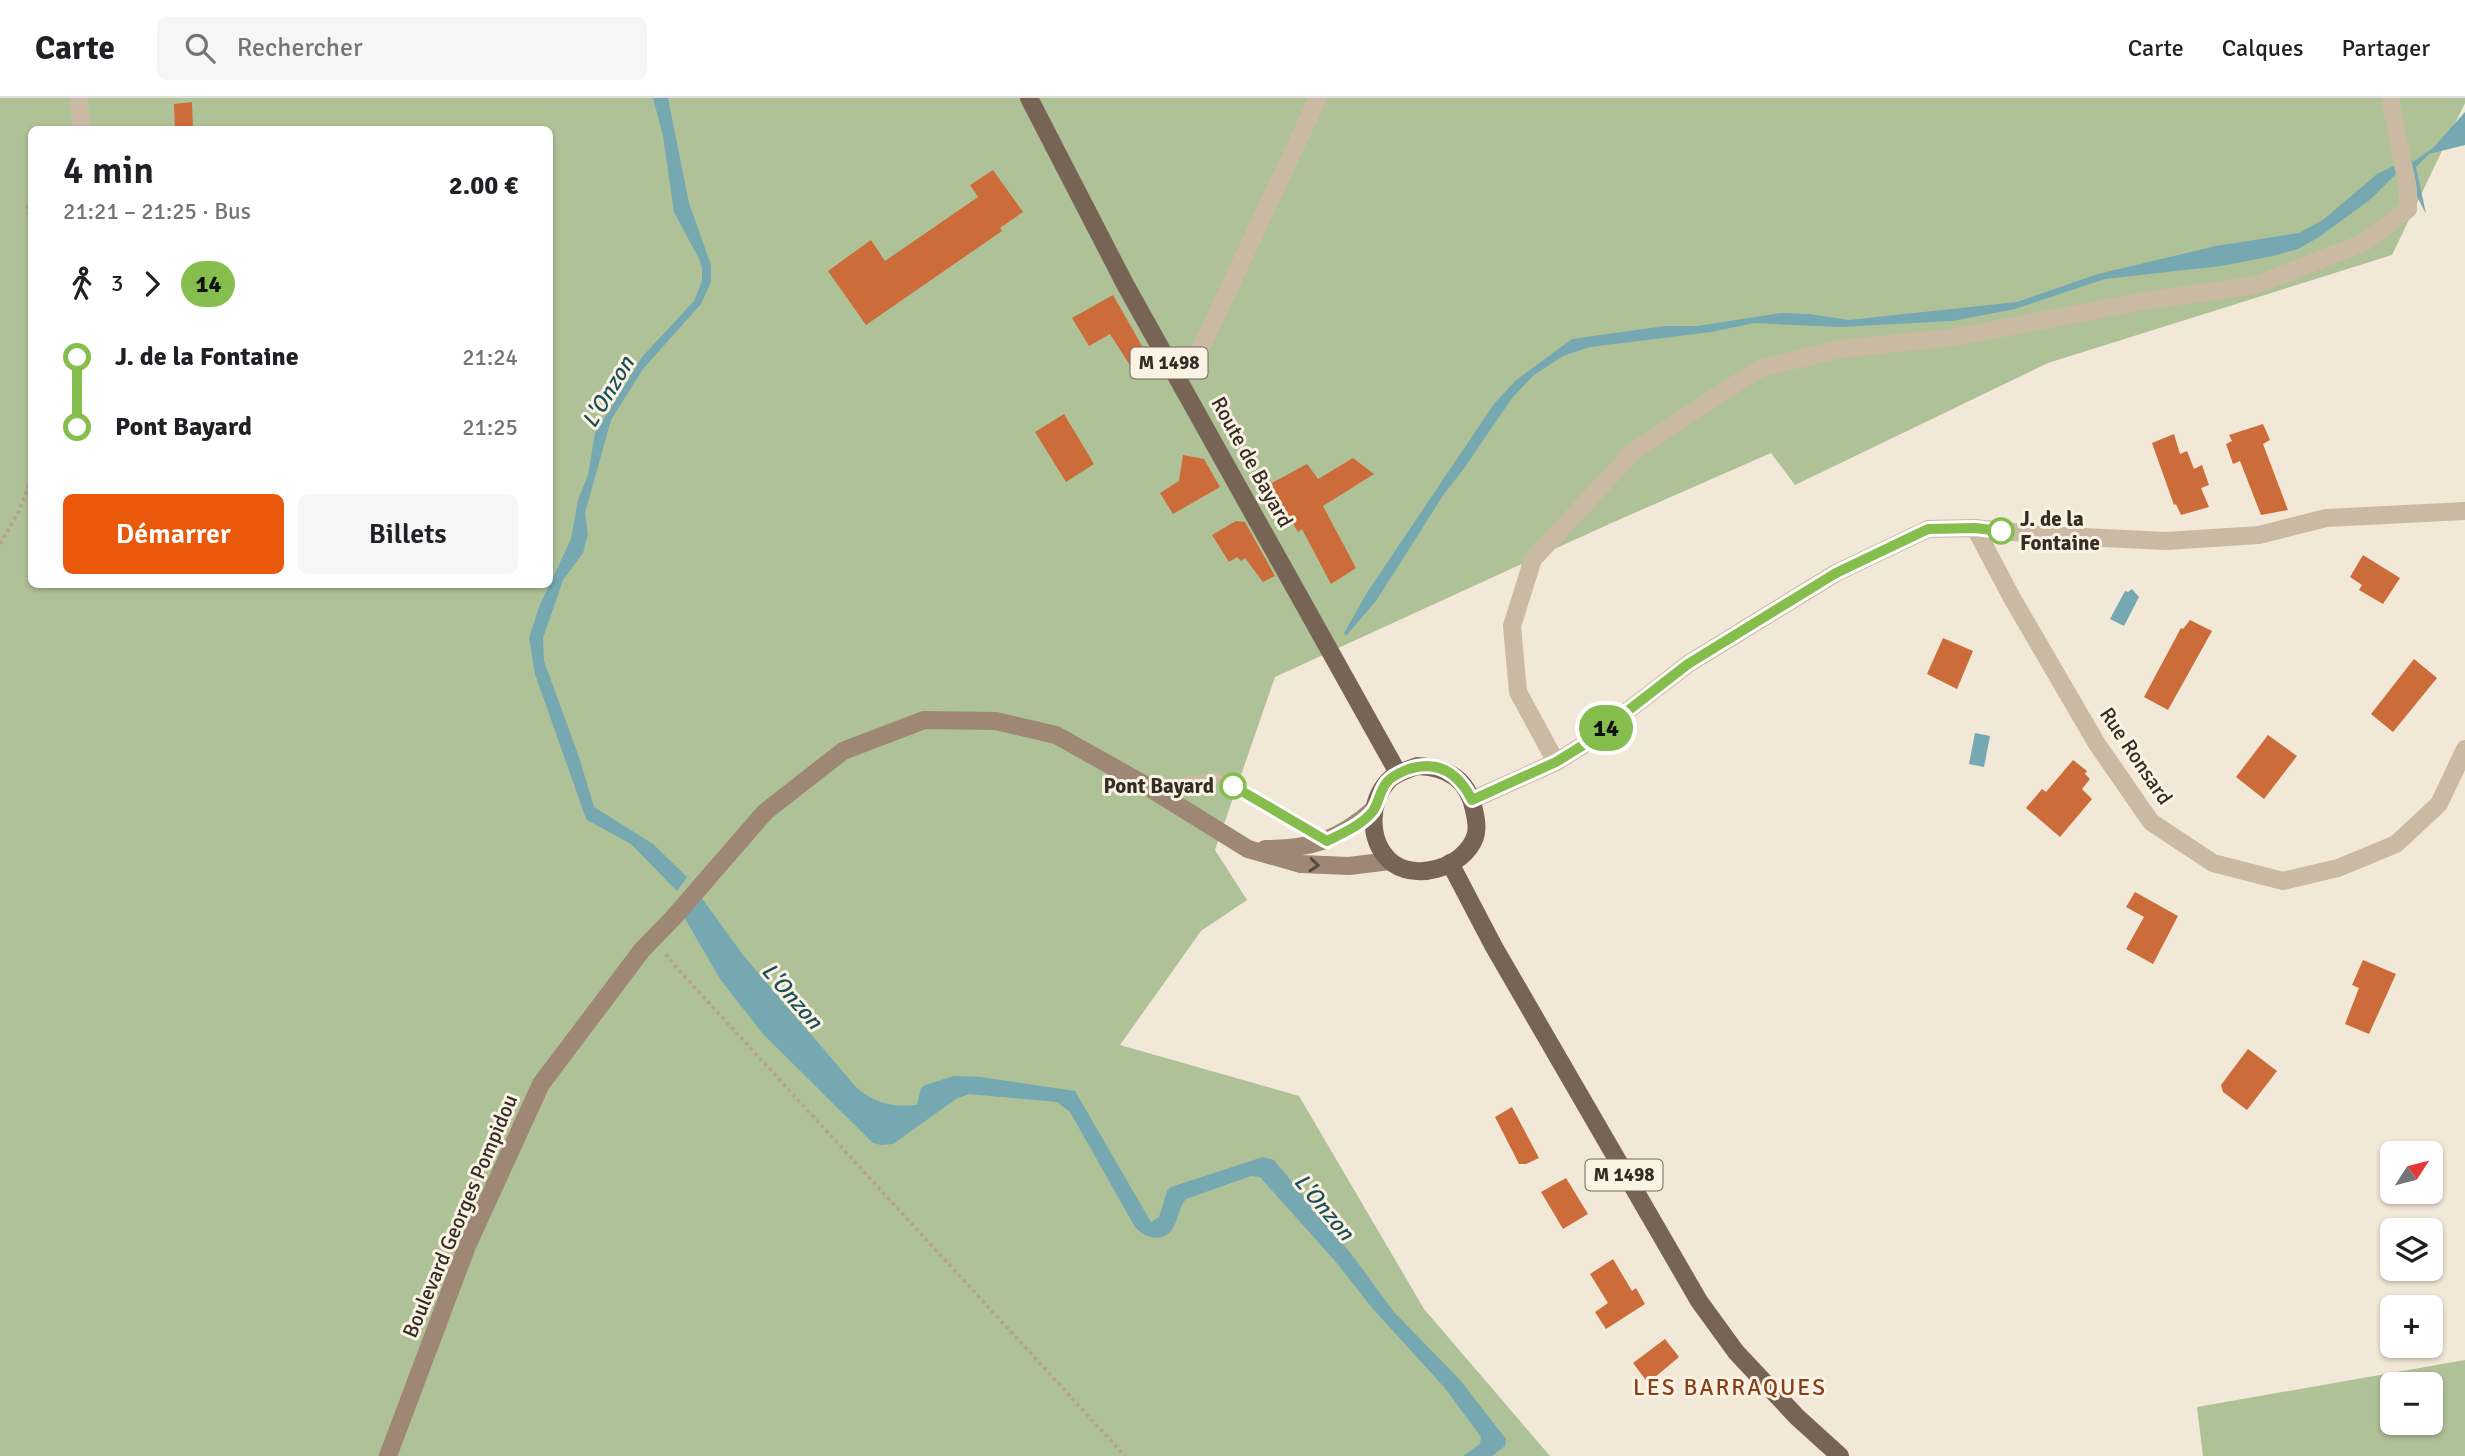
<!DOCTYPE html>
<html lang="fr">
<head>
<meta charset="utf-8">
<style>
  :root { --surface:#fff; --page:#f6f6f6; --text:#202124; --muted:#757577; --line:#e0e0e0; --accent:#ea580c }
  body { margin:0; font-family:Signika,sans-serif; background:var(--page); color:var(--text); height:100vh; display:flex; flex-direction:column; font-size:26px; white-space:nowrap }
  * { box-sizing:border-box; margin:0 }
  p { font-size:23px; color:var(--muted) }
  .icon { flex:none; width:38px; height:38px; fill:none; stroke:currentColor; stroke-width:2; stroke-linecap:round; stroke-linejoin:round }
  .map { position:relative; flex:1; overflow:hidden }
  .side { position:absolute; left:28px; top:28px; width:525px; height:462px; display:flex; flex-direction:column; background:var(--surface); border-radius:10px; box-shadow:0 2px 5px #0004 }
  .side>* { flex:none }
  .badge { padding:0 14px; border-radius:23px; font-size:24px; line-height:46px }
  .needle { width:46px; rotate:54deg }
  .fabs { position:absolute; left:2380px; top:1043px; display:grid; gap:14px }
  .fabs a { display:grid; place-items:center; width:63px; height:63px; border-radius:10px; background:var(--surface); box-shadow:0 2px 5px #0004; font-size:35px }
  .map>.badge { position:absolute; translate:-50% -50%; box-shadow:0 0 0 4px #fff }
  .legs { display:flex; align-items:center; gap:10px; height:77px; padding:0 35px; font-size:23px }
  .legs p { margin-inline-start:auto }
  .overview { display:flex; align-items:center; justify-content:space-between; height:119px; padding:0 35px }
  h1 { font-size:38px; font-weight:600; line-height:52px }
  .button { display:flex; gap:14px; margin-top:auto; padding:14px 35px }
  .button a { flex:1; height:80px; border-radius:10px; background:var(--accent); color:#fff; font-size:28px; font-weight:600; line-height:80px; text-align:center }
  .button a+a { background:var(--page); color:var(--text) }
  ul { padding:0 35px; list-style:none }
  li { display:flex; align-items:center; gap:24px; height:70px; font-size:26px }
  li i { display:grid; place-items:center; width:10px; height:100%; margin:0 9px; background:currentColor }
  li i::after { content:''; width:18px; height:18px; margin:-9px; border:5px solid; border-radius:50%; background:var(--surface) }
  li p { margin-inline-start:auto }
  li:first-child i { background:linear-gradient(#0000 50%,currentColor 0) }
  li:last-child i { background:linear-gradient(currentColor 50%,#0000 0) }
  header { display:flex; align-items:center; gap:42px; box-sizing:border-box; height:98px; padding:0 35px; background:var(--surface); border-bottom:2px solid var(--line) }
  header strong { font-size:33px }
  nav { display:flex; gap:38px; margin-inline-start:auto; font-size:24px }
  .search { width:490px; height:63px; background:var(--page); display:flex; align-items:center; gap:18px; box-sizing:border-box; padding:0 24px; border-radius:10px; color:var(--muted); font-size:26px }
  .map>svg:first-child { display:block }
  .green { fill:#afc197; fill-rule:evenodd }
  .water { fill:#75a8b0 }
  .building { fill:#cc6c3b }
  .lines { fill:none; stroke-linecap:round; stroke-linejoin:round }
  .path { stroke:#b6a38d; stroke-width:3.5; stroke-dasharray:3.5 3.5; stroke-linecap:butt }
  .lane { stroke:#cab9a3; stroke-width:10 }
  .street { stroke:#cab9a3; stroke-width:18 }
  .secondary { stroke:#9e8774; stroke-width:18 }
  .primary { stroke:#786455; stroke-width:18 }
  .oneway { stroke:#54473d }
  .line-1-casing { stroke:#fff; stroke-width:16 }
  .line-1 { stroke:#85be4c; stroke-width:10 }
  .stop-1-dot { fill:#fff; stroke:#85be4c; stroke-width:3.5 }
  .labels { text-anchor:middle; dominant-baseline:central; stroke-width:6; stroke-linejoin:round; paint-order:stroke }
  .shield { fill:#faf2e3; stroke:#70675e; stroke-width:2 }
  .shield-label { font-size:19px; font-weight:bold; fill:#352c25 }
  .street-label { font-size:21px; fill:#352c25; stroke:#faf2e3 }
  .stop-label { font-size:21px; font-weight:bold; fill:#352c25; stroke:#faf2e3; text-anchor:start }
  .water-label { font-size:23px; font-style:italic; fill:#194e58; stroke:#faf2e3 }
  .neighbourhood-label { font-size:23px; letter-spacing:2px; fill:#873f1b; stroke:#faf2e3 }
</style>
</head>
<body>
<header>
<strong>Carte</strong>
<div class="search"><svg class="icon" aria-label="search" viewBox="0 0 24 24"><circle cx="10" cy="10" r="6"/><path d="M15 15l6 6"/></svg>Rechercher</div>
<nav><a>Carte</a><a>Calques</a><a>Partager</a></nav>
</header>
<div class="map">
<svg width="2465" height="1358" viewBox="0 0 2465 1358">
  <rect width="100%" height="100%" fill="#f2e8d7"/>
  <g class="green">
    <path d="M 0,0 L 2465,0 L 2465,5 L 2392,157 L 2048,265 L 1795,387 L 1771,355 L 1607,427 L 1275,579 L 1215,752 L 1247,802 L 1201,833 L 1120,947 L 1299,998 L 1424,1211 L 1550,1358 L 0,1358 ZM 32,32 L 550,32 L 550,486 L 32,486 Z"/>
    <path d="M 2465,1262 L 2465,1358 L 2203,1358 L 2197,1309 ZM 2392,1286 L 2431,1286 L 2431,1325 L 2392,1325 Z"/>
  </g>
  <g class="water">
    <path d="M 653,0 L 668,0 L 689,105 L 711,167 L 711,184 L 701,206 L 643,271 L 611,322 L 585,415 L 588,436 L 583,455 L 563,482 L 543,540 L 544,563 L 579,659 L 594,709 L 653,746 L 687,779 L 677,793 L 631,746 L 587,722 L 585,718 L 535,576 L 529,540 L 539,509 L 571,441 L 578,402 L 588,377 L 595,335 L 642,259 L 694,203 L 702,183 L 702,170 L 699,161 L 674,114 L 663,38 Z"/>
    <path d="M 2465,14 L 2465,47 L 2429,56 L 2416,69 L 2426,116 L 2415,94 L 2400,72 L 2371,101 L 2319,139 L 2298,151 L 2273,158 L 2221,168 L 2105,181 L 2015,211 L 1952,223 L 1839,229 L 1754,225 L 1711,234 L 1590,249 L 1563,258 L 1534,277 L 1512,300 L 1465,369 L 1444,396 L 1376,503 L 1346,538 L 1344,535 L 1368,493 L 1494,306 L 1515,283 L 1572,241 L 1665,228 L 1697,228 L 1781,215 L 1809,216 L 1849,222 L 2017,204 L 2098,176 L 2216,148 L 2299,135 L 2323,122 L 2377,76 L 2411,60 L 2413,64 L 2434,49 Z"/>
    <path d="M 2132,491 L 2139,499 L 2124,528 L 2110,521 L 2125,493 L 2128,494 Z"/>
    <path d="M 1975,635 L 1990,638 L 1984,669 L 1969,666 Z"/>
    <path d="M 701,799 L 743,857 L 856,989 C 873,1005 894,1010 917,1007 L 921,990 L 925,987 L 954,978 L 980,979 L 1075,993 L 1151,1124 L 1159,1119 L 1167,1093 L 1171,1089 L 1263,1059 L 1274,1062 L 1352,1157 L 1394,1214 L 1460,1282 L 1506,1341 L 1505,1348 L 1492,1358 L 1463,1358 L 1480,1346 L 1481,1339 L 1444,1289 L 1373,1211 L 1335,1163 L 1260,1079 L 1251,1078 L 1186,1101 C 1179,1109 1179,1119 1174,1128 C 1165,1146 1146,1141 1135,1129 L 1070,1014 L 1057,1004 L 969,996 L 956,1001 L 893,1046 L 881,1047 L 873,1045 L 763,936 L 720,881 L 684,819 Z"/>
  </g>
  <g class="building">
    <path d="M 192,4 L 193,32 L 175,32 L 174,6 Z"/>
    <path d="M 993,72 L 1023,114 L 1000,130 L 1002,133 L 866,227 L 828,173 L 871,142 L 885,163 L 978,99 L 970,87 Z"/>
    <path d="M 1113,197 L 1150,262 L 1133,272 L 1110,236 L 1089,248 L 1072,220 Z"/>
    <path d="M 1064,316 L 1094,366 L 1066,384 L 1035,334 Z"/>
    <path d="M 2263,326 L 2270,342 L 2263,346 L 2288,412 L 2261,417 L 2240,363 L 2233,366 L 2226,346 L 2232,343 L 2229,337 Z"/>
    <path d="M 2174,336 L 2180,356 L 2187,353 L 2194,371 L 2202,367 L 2209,387 L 2201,390 L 2209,409 L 2181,417 L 2176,406 L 2174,407 L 2152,345 Z"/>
    <path d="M 1183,357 L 1204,361 L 1220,389 L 1173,416 L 1160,395 L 1179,383 Z"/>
    <path d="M 1353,360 L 1374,376 L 1323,408 L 1356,470 L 1331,486 L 1302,431 L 1298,434 L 1270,386 L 1307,366 L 1318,381 Z"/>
    <path d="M 1236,423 L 1245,424 L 1275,478 L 1263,484 L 1245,460 L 1241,463 L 1237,459 L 1229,464 L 1212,437 Z"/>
    <path d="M 2363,457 L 2400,480 L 2383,506 L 2359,492 L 2362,487 L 2350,479 Z"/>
    <path d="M 2190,522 L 2212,533 L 2168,612 L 2144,599 L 2181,530 L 2183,531 Z"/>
    <path d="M 1943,540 L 1973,553 L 1957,591 L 1927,576 Z"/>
    <path d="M 2414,561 L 2437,580 L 2393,634 L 2371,616 Z"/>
    <path d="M 2268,637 L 2297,658 L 2264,701 L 2236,679 Z"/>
    <path d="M 2073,662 L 2087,673 L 2085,676 L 2090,681 L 2082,691 L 2092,701 L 2060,739 L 2026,710 L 2042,691 L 2046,694 Z"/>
    <path d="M 2135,794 L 2178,818 L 2153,866 L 2126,851 L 2144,819 L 2126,809 Z"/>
    <path d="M 2363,862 L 2396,876 L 2369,936 L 2345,926 L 2359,890 L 2352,887 Z"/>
    <path d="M 2248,951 L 2277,973 L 2247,1012 L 2223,994 L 2221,987 Z"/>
    <path d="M 1512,1009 L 1539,1060 L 1526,1066 L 1519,1066 L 1495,1019 Z"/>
    <path d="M 1566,1080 L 1588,1116 L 1563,1131 L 1541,1094 Z"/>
    <path d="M 1613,1161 L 1632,1193 L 1636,1190 L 1645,1206 L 1606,1231 L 1595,1214 L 1608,1205 L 1590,1176 Z"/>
    <path d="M 1665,1241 L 1679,1259 L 1648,1285 L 1633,1265 Z"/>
  </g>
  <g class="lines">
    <g class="path">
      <path d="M 32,94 L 27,111 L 32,126"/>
      <path d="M 0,446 L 19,413 L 32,379"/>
      <path d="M 666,856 L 675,868 L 1125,1358"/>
    </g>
    <path class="lane" d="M 1150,690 L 1217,679 L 1327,742"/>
    <g class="street">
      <path d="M 79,0 L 81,29"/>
      <path d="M 1177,279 L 1193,267 L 1318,0"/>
      <path d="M 1975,430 L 2012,500 L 2097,646 L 2151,724 L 2213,765 L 2283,783 L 2338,770 L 2396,746 L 2439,706 L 2465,651"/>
      <path d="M 1556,664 L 1518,594 L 1512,528 L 1533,461 L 1634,353 L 1685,319 L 1759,271 L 1840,251 L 1956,239 L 2144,203 L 2256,187 L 2365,144 L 2408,111 L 2408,91 L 2390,0"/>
      <path d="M 1472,702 L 1556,664 L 1585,646 L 1688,566 L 1836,475 L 1928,431 L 1975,430 L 2042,437 L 2166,443 L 2259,437 L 2326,420 L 2465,413"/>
    </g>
    <g class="secondary">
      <path d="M 1265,751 C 1311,751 1339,742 1374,711"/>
      <path d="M 388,1358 L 467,1148 L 541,986 L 642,852 L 674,819 L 765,714 L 843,653 L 924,622 L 996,623 L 1056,637 L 1140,684 L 1248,751 L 1301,766 L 1349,768 L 1390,763"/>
    </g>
    <g class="primary">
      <path d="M 1029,0 L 1126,188 L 1398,675"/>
      <path d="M 1417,668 C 1447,669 1468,681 1474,712 C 1476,720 1478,731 1475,739 C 1464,770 1413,785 1389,762 C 1368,741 1369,704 1388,683 C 1395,675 1407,672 1417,668 Z"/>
      <path d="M 1450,765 L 1494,849 L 1699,1203 L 1736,1254 L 1797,1319 L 1840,1358"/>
    </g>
  </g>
  <defs><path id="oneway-chevron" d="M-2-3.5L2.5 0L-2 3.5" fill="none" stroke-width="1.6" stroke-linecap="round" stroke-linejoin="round" transform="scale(1.75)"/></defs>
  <use class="oneway" href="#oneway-chevron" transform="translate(1314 767) rotate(5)"/>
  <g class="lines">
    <g class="line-1-casing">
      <path id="line-1" d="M 1233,688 L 1327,743 C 1343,735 1362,727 1373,713 C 1379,704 1380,692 1387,684 C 1392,678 1399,675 1406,672 C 1437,661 1458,674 1472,702 L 1556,664 L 1585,646 L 1688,566 L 1836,475 L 1928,431 L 1975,430 L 2001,433"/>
    </g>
    <use href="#line-1" class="line-1"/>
  </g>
  <g class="stop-1-dot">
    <circle cx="2001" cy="433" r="12"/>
    <circle cx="1233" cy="688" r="12"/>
  </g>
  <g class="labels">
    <g class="shield">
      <rect x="1130.5" y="249.5" width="77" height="31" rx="5"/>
      <rect x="1585.5" y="1061.5" width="77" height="31" rx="5"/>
    </g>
    <g class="shield-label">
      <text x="1169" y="265">M 1498</text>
      <text x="1624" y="1077">M 1498</text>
    </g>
    <g class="street-label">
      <text transform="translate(1252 364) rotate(61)">Route de Bayard</text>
      <text transform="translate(2136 658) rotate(56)">Rue Ronsard</text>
      <text transform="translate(460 1118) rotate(-67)">Boulevard Georges Pompidou</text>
    </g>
    <g class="stop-label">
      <text x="2020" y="421">J. de la<tspan x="2020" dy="24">Fontaine</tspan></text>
      <text x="1214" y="688" text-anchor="end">Pont Bayard</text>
    </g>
    <g class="water-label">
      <text transform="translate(608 294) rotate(-59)">L'Onzon</text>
      <text transform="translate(792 898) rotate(49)">L'Onzon</text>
      <text transform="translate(1324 1109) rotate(50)">L'Onzon</text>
    </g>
    <g class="neighbourhood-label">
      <text x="1730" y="1289">LES BARRAQUES</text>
    </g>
  </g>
</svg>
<div class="fabs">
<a><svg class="needle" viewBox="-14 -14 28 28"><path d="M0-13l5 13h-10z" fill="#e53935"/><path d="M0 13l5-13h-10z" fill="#757577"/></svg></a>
<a><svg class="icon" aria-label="layers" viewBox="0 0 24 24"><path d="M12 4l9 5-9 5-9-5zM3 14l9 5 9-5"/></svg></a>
<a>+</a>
<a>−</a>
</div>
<b class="badge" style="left:1606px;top:630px;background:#85be4c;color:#111">14</b>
<section class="side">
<div class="overview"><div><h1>4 min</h1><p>21:21 – 21:25 · Bus</p></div><b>2.00 €</b></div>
<div class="legs"><svg class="icon" aria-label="walk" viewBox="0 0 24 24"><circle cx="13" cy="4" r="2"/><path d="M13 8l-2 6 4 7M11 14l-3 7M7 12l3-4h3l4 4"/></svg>3<svg class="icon" aria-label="forward" viewBox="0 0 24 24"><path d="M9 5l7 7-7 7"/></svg><b class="badge" style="background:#85be4c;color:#111">14</b></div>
<ul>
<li><i style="color:#85be4c"></i><b>J. de la Fontaine</b><p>21:24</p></li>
<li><i style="color:#85be4c"></i><b>Pont Bayard</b><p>21:25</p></li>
</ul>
<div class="button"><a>Démarrer</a><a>Billets</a></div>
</section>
</div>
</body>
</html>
